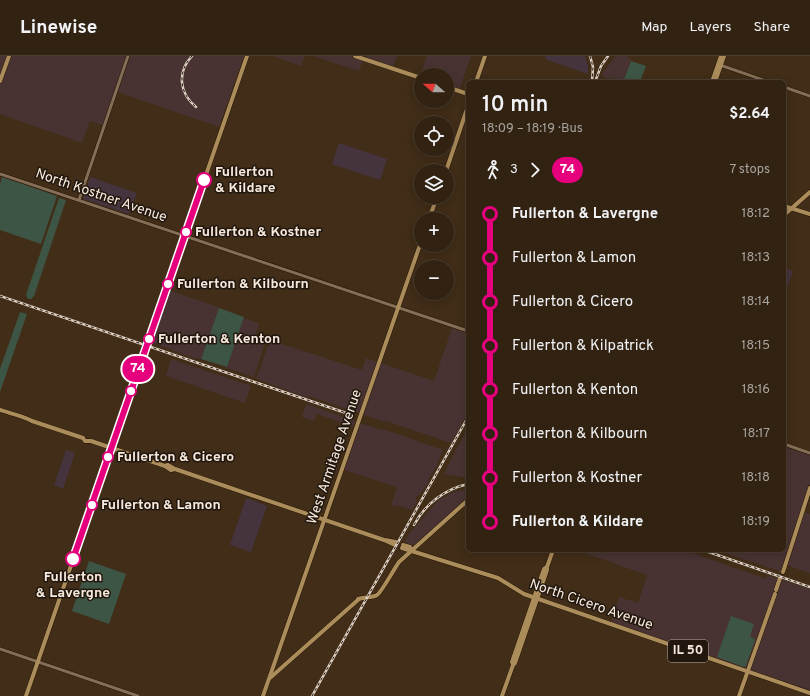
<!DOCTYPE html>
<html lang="en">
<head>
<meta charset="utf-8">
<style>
  :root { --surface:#312212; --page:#392a1b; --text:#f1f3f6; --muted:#a8a49f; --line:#4c3f32 }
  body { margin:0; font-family:Overpass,sans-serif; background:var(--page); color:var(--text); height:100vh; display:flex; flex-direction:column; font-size:15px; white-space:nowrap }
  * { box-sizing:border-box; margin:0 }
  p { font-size:13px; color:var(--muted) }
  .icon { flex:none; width:22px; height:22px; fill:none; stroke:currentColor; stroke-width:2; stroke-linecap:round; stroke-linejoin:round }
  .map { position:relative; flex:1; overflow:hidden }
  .side { position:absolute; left:466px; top:24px; width:320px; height:472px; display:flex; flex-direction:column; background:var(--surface); border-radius:6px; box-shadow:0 2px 10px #0003,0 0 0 1px var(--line) }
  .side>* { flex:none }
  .badge { padding:0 8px; border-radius:13px; font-size:14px; line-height:26px }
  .needle { width:26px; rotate:290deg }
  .fabs { position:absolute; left:414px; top:12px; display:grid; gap:8px }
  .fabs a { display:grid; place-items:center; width:40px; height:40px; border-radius:50%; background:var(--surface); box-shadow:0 2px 10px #0003,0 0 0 1px var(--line); font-size:20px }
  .map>.badge { position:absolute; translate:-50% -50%; box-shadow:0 0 0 2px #fff }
  .legs { display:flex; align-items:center; gap:6px; height:44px; padding:0 16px; font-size:13px }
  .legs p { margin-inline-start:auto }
  .head { display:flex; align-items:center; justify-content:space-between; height:68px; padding:0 16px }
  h1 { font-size:22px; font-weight:600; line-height:30px }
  ul { padding:0 16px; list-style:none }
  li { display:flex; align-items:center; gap:14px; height:44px; font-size:15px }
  li i { display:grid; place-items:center; width:6px; height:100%; margin:0 5px; background:currentColor }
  li i::after { content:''; width:10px; height:10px; margin:-5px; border:3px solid; border-radius:50%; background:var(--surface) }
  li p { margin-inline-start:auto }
  li:first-child i { background:linear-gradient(#0000 50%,currentColor 0) }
  li:last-child i { background:linear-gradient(currentColor 50%,#0000 0) }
  header { display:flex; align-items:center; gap:24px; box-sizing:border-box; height:56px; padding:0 20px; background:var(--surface); border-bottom:1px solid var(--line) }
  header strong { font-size:19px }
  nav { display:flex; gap:22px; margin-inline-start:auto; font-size:14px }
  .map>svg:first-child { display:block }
  .industrial { fill:#483332 }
  .education { fill:#45333d }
  .green { fill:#3d5544 }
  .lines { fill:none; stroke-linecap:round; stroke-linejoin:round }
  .major-tunnel { stroke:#5c4936; stroke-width:4; stroke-dasharray:4 2; stroke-linecap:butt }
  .minor-casing { stroke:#271501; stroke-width:4 }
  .major-casing { stroke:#271501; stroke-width:5 }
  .minor { stroke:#856e57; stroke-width:3 }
  .major { stroke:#ab8c5b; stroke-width:4 }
  .rail-casing { stroke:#ddcfc1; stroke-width:2.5 }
  .rail { stroke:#21170e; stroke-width:1; stroke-dasharray:3; stroke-linecap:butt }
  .line-1-casing { stroke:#fff; stroke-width:9 }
  .line-1 { stroke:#e6007e; stroke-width:6 }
  .stop-1-dot { fill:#fff; stroke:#e6007e; stroke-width:2 }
  .labels { text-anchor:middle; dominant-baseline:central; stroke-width:3; stroke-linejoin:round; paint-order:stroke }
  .shield { fill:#21170e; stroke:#b7ab9f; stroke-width:1 }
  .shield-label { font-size:13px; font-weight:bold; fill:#f7eadd }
  .stop-label { font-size:14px; font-weight:bold; fill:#f7eadd; stroke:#21170e; text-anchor:start }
  .street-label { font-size:14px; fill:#f7eadd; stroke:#21170e }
</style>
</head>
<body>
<header>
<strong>Linewise</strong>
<nav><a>Map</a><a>Layers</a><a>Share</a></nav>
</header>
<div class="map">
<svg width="810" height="640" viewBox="0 0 810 640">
  <rect width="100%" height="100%" fill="#412d18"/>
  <g class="industrial">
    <path d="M 0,0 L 126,0 L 103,69 L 90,65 L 82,87 L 0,58 Z"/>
    <path d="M 130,0 L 244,0 L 219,71 L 118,36 Z"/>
    <path d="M 273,0 L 305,0 L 301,10 Z"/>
    <path d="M 313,0 L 350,0 L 363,4 L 359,15 Z"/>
    <path d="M 367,0 L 397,0 L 393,11 L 367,2 Z"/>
    <path d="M 427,0 L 471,0 L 459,34 L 447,29 L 447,19 L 420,20 Z"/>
    <path d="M 616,0 L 628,0 L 628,2 L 631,3 L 623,26 L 610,22 L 608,23 L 601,19 Z"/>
    <path d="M 168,234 L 219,251 L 201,303 L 197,302 L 196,303 L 150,286 Z"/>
    <path d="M 244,262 L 259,267 L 255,280 L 266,284 L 254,321 L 226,312 Z"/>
    <path d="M 452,272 L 468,277 L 468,356 L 451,387 L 386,365 L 385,366 L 309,340 L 308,342 L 256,323 L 270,284 L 362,314 L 366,302 L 434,325 Z"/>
    <path d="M 171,303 L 251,330 L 245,347 L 166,320 Z"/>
    <path d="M 306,348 L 357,366 L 355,371 L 317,358 L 314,365 L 302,361 Z"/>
    <path d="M 360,367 L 382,374 L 383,373 L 443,394 L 436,411 L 428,424 L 429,425 L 422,436 L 415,442 L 417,446 L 412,454 L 397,449 L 396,451 L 391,449 L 397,431 L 344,414 Z"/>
    <path d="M 468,372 L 468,422 L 444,418 L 457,392 Z"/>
    <path d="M 784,391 L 810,399 L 810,428 L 801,455 L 810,458 L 810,517 L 786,509 L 783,516 L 715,494 L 784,494 Z"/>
    <path d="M 468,433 L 468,441 L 438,469 L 413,489 L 404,487 L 412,473 L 413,474 L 431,452 L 442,441 L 444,442 L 451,437 Z"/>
    <path d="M 576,494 L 684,494 L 766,523 L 767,519 L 810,533 L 810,635 L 611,566 L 619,541 L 638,547 L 647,519 Z"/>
  </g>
  <g class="education">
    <path d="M 546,0 L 585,0 L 588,9 L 588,18 L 545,3 Z"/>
    <path d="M 339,87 L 387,103 L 380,124 L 332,108 Z"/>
    <path d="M 90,121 L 137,137 L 129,158 L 83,143 Z"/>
    <path d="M 784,212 L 793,215 L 785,237 L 784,237 Z"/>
    <path d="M 66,394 L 75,397 L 63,433 L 54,429 Z"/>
    <path d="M 246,442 L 267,450 L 251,496 L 230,489 Z"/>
  </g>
  <g class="green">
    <path d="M 631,5 L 646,10 L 640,26 L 623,26 Z"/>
    <path d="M 2,121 L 57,140 L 41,188 L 0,174 L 0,128 Z"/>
    <path d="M 59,142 L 66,144 L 34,240 L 31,243 L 28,243 L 26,239 Z"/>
    <path d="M 219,252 L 244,261 L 227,311 L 201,303 Z"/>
    <path d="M 20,256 L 27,258 L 0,336 L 0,313 Z"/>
    <path d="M 89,505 L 126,518 L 109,568 L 72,555 Z"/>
    <path d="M 731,560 L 754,568 L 750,580 L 755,584 L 746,610 L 744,611 L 717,601 Z"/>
  </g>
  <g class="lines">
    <path class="major-tunnel" d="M 778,522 L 781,515"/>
    <g class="minor-casing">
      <g id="minor">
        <path d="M 720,9 L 769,26"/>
        <path d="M 784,31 L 810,40"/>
        <path d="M 0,118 L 468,275"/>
        <path d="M 79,144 L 128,0"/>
        <path d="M 784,388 L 810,397"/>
        <path d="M 0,593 L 138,640"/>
      </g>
    </g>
    <g class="major-casing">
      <g id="major">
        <path d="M 355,0 L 421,22"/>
        <path d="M 0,25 L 9,0"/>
        <path d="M 476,26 L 485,0"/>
        <path d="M 712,26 L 721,0"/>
        <path d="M 715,26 L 724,0"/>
        <path d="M 447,31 L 468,38"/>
        <path d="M 446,115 L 468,50"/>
        <path d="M 784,150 L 810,158"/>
        <path d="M 784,159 L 810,136"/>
        <path d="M 429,163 L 437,141"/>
        <path d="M 0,354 C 9,357 26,361 32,365 L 83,382 L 85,385 L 91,385 L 165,410 L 171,414 L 175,413 L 384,484 L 395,489"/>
        <path d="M 165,410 L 168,409 L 175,413"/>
        <path d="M 385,484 L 396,486"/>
        <path d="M 403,489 L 410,491 L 412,494"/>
        <path d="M 402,492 L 498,522 L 524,538 L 810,637"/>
        <path d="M 783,516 L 810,432"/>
        <path d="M 776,534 L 780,522"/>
        <path d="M 358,543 C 364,541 372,542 377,539 C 381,537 394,513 399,506 L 468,444"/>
        <path d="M 513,608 L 512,606 L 544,513 L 547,511"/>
        <path d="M 270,622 L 359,543"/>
        <path d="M 26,640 L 247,0"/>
        <path d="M 263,640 L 421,186"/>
        <path d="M 502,640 L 513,609 L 515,607 L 547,514 L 547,511 L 553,494"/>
        <path d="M 739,640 L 775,538"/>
      </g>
    </g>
    <use href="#minor" class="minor"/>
    <use href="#major" class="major"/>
    <g class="rail-casing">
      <g id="rail">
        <path d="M 192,0 C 177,16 179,37 196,51"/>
        <path d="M 590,0 L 593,11 L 592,25"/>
        <path d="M 595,26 L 601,10 L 608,0"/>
        <path d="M 0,240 L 346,357"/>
        <path d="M 414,469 C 425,448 445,433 468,428"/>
        <path d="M 703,494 L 810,531"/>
        <path d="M 312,640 L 468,361"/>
      </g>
    </g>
    <use href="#rail" class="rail"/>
  </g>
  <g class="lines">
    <g class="line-1-casing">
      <path id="line-1" d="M 73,503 L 204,124"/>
    </g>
    <use href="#line-1" class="line-1"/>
  </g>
  <g class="stop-1-dot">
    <circle cx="204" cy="124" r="7"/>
    <circle cx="186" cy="176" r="5"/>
    <circle cx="168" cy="228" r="5"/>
    <circle cx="149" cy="283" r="5"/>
    <circle cx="131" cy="335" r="5"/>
    <circle cx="108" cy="401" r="5"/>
    <circle cx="92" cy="449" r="5"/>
    <circle cx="73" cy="503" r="7"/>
  </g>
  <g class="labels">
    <rect class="shield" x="668" y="584" width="40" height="22" rx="3"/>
    <g class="shield-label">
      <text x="688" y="595">IL 50</text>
    </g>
    <g class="stop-label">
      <text x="215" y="116">Fullerton<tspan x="215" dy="16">&amp; Kildare</tspan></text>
      <text x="195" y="176">Fullerton &amp; Kostner</text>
      <text x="177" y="228">Fullerton &amp; Kilbourn</text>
      <text x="158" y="283">Fullerton &amp; Kenton</text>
      <text x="117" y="401">Fullerton &amp; Cicero</text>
      <text x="101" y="449">Fullerton &amp; Lamon</text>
      <text x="73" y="521" text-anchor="middle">Fullerton<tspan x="73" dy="16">&amp; Lavergne</tspan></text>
    </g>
    <g class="street-label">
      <text transform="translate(101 140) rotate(19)">North Kostner Avenue</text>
      <text transform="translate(335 401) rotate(-71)">West Armitage Avenue</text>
      <text transform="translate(591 549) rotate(19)">North Cicero Avenue</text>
    </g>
  </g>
</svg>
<div class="fabs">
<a><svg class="needle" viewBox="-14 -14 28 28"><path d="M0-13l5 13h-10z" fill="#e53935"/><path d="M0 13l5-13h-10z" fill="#a8a49f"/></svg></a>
<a><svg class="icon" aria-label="locate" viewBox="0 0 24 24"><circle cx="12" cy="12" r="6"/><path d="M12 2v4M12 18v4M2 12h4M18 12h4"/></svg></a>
<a><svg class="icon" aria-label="layers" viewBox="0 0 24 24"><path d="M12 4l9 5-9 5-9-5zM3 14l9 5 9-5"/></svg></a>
<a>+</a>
<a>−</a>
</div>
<b class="badge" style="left:138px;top:313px;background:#e6007e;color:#fff">74</b>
<section class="side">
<div class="head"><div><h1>10 min</h1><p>18:09 – 18:19 · Bus</p></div><b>$2.64</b></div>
<div class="legs"><svg class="icon" aria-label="walk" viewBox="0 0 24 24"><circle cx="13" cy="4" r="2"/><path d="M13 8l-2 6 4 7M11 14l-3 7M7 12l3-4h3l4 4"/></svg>3<svg class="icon" aria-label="forward" viewBox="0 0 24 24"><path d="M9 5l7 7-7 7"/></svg><b class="badge" style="background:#e6007e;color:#fff">74</b><p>7 stops</p></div>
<ul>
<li><i style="color:#e6007e"></i><b>Fullerton &amp; Lavergne</b><p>18:12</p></li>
<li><i style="color:#e6007e"></i><span>Fullerton &amp; Lamon</span><p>18:13</p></li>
<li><i style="color:#e6007e"></i><span>Fullerton &amp; Cicero</span><p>18:14</p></li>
<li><i style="color:#e6007e"></i><span>Fullerton &amp; Kilpatrick</span><p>18:15</p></li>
<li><i style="color:#e6007e"></i><span>Fullerton &amp; Kenton</span><p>18:16</p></li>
<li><i style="color:#e6007e"></i><span>Fullerton &amp; Kilbourn</span><p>18:17</p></li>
<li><i style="color:#e6007e"></i><span>Fullerton &amp; Kostner</span><p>18:18</p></li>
<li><i style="color:#e6007e"></i><b>Fullerton &amp; Kildare</b><p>18:19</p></li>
</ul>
</section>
</div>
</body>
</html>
